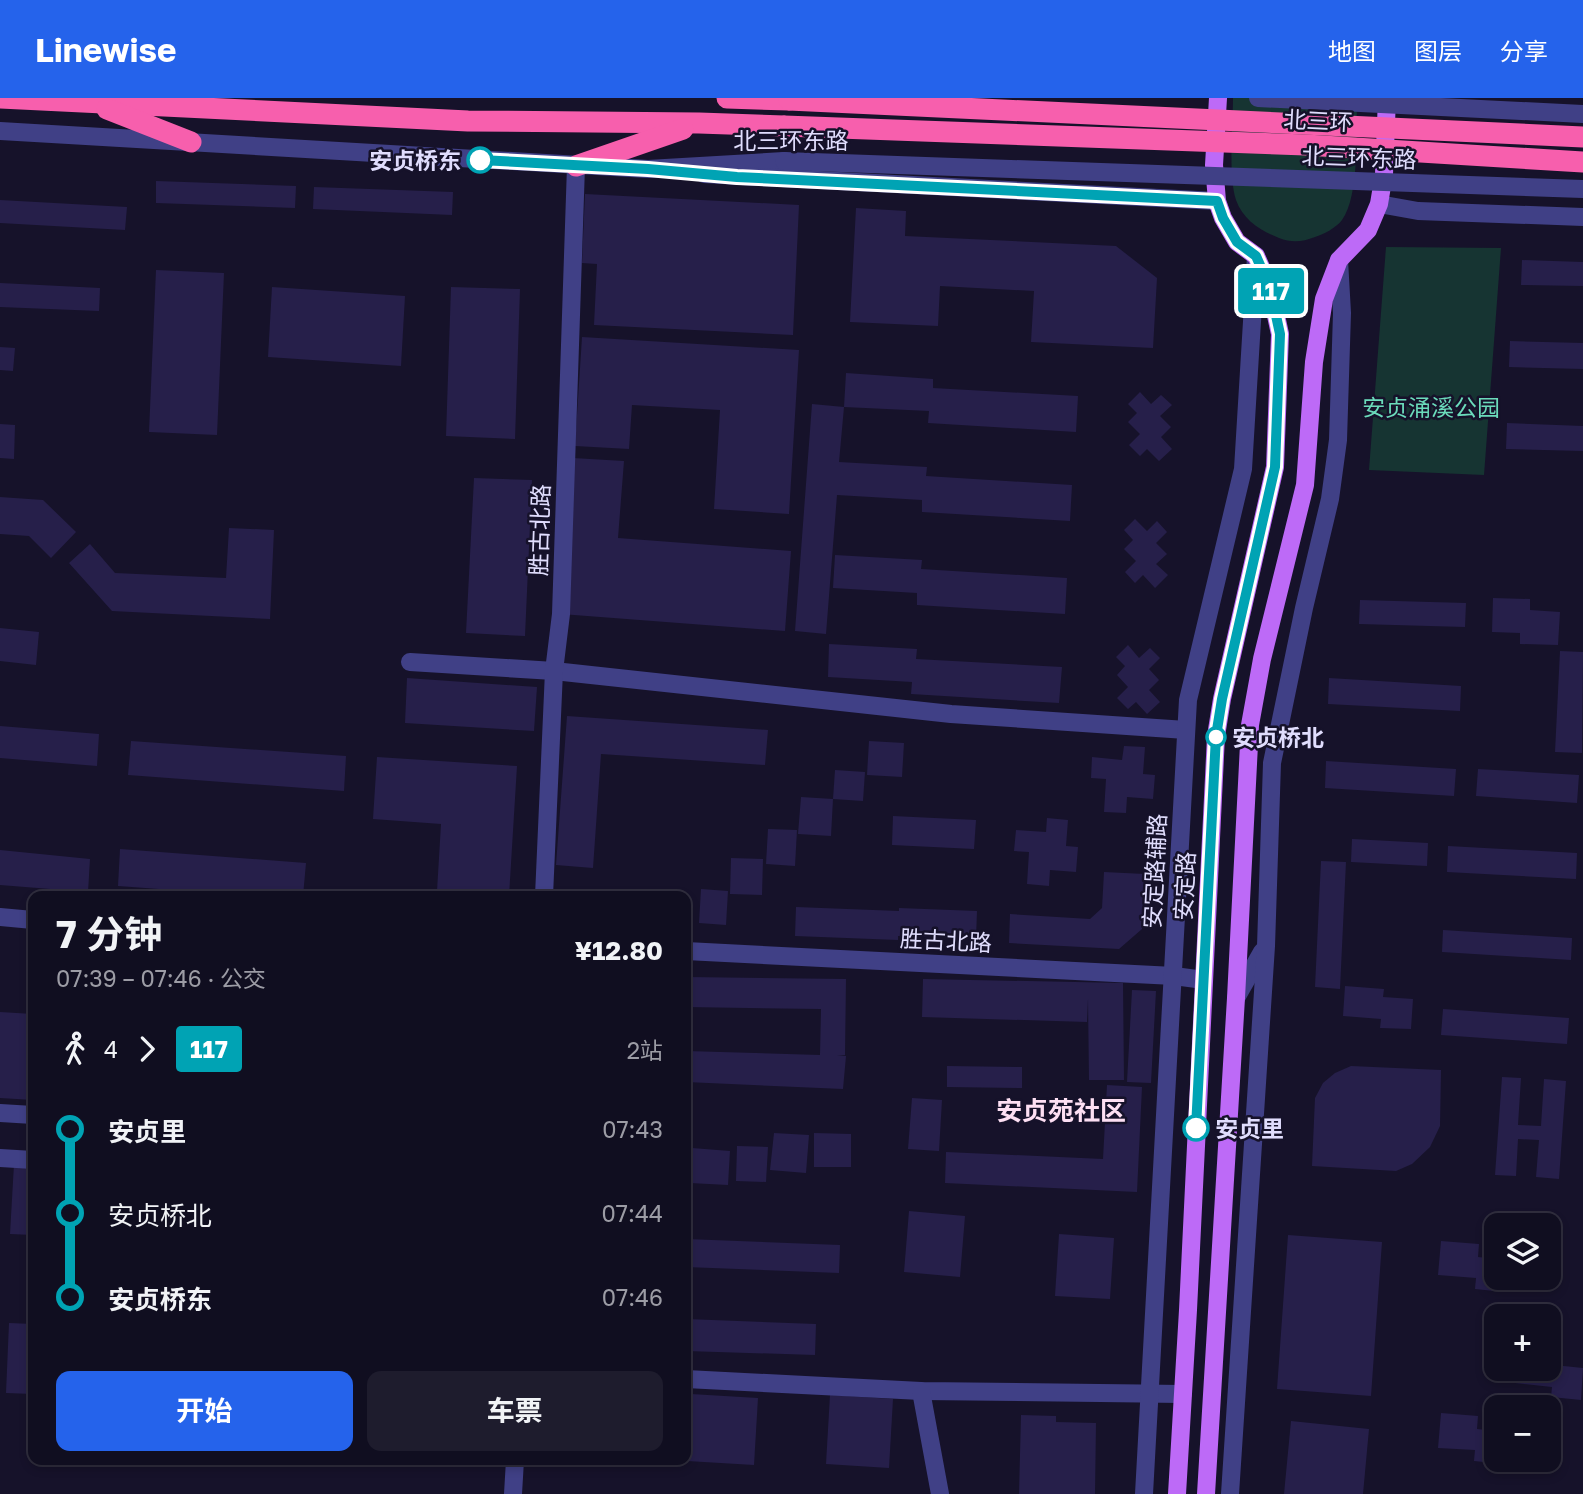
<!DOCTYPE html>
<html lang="zh">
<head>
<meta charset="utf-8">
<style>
  :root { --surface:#100e20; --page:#1e1c2d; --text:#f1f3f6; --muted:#9c9ca5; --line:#302e3e; --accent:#2563eb }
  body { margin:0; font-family:"Golos Text","Noto Sans SC",sans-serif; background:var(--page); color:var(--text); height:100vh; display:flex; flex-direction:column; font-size:26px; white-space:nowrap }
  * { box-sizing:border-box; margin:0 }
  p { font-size:23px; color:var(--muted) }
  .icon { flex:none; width:38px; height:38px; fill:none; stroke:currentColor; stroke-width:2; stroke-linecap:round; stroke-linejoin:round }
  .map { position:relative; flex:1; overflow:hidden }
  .sheet { position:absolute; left:28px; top:793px; width:663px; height:574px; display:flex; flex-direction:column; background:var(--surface); border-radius:14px; box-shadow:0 4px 10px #0003,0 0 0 2px var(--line) }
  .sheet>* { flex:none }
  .badge { padding:0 14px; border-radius:5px; font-size:24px; line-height:46px }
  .tools { position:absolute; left:1484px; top:1115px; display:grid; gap:14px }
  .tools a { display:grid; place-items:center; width:77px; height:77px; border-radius:14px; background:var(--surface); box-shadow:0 4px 10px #0003,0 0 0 2px var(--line); font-size:35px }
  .map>.badge { position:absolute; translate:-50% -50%; box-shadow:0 0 0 4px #fff }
  .legs { display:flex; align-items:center; gap:10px; height:77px; padding:0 28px; font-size:23px }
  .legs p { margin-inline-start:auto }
  .summary { display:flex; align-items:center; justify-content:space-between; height:119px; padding:0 28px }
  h1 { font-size:38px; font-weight:700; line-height:52px }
  .primary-button { display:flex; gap:14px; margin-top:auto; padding:14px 28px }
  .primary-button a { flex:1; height:80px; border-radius:14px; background:var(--accent); color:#fff; font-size:28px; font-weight:700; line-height:80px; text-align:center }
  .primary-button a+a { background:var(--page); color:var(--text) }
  ul { padding:0 28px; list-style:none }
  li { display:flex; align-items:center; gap:24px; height:84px; font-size:26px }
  li i { display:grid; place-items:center; width:10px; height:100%; margin:0 9px; background:currentColor }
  li i::after { content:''; width:18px; height:18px; margin:-9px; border:5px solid; border-radius:50%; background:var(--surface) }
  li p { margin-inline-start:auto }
  li:first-child i { background:linear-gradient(#0000 50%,currentColor 0) }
  li:last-child i { background:linear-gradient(currentColor 50%,#0000 0) }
  header { display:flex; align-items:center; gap:42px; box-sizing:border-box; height:98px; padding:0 35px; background:var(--accent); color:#fff }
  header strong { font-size:33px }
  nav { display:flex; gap:38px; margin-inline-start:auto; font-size:24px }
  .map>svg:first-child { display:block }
  .green { fill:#163432 }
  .building { fill:#261f4a }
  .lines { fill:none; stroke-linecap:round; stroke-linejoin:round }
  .minor { stroke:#404086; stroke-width:18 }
  .major { stroke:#bd6af7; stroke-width:18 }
  .highway { stroke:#f75fad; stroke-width:21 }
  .minor-bridge { stroke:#404086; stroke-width:18 }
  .highway-bridge { stroke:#f75fad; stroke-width:21 }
  .line-1-casing { stroke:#fff; stroke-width:16 }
  .line-1 { stroke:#00a3b4; stroke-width:10 }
  .stop-1-dot { fill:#fff; stroke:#00a3b4; stroke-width:3.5 }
  .labels { text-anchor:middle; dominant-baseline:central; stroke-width:5; stroke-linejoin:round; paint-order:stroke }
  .street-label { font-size:23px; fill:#e0ddfd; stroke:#16122a }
  .stop-label { font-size:23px; font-weight:bold; fill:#e0ddfd; stroke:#16122a; text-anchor:start }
  .park-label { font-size:23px; fill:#6bdbbb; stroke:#16122a }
  .quarter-label { font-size:26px; font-weight:bold; fill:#fddff3; stroke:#16122a }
</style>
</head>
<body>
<header>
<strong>Linewise</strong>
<nav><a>地图</a><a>图层</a><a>分享</a></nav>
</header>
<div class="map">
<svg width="1583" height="1396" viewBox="0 0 1583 1396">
  <rect width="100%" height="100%" fill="#16122a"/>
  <g class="green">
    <path d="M 1233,0 L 1357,0 C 1356,30 1360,98 1342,122 C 1336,130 1324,136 1315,139 C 1302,144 1292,145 1279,140 C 1261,133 1243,122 1236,102 C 1228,77 1233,28 1233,0 Z"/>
    <path d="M 1386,149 L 1501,150 L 1484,377 L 1369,372 Z"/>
  </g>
  <g class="building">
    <path d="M 156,83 L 296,88 L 295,110 L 156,105 Z"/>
    <path d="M 314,89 L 453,94 L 452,117 L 313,111 Z"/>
    <path d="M 585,96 L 799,107 L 793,237 L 594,227 L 597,166 L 582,165 Z"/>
    <path d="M 0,102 L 127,109 L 125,132 L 0,125 Z"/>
    <path d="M 856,110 L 906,113 L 905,138 L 1116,148 L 1157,180 L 1153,250 L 1031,244 L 1034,193 L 940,188 L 938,228 L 850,224 Z"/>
    <path d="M 1522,162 L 1583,164 L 1583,188 L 1521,187 Z"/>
    <path d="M 156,172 L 224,175 L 217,337 L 149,334 Z"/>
    <path d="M 0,185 L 100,190 L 99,213 L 0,209 Z"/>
    <path d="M 272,189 L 405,198 L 401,268 L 268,259 Z"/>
    <path d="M 451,189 L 520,191 L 515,341 L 446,338 Z"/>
    <path d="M 582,239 L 799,252 L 789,416 L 714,411 L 720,312 L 632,307 L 629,351 L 575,348 Z"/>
    <path d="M 1510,243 L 1583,245 L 1583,271 L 1509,269 Z"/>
    <path d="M 0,249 L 15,250 L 13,273 L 0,272 Z"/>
    <path d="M 846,275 L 933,281 L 933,290 L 1078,298 L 1076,334 L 928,325 L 929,313 L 844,309 Z"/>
    <path d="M 1140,294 L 1151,306 L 1161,297 L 1172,307 L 1160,318 L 1171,329 L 1161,339 L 1172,351 L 1159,363 L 1147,351 L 1140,358 L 1129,347 L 1140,336 L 1128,324 L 1137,315 L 1128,306 Z"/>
    <path d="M 812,306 L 844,309 L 839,364 L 927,369 L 926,378 L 1072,387 L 1070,423 L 922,414 L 922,402 L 837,397 L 826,536 L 795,533 Z"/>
    <path d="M 1507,325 L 1583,328 L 1583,353 L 1506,351 Z"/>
    <path d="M 0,326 L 15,327 L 14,361 L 0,360 Z"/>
    <path d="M 573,360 L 624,363 L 618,440 L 791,453 L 785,533 L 561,516 Z"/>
    <path d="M 474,380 L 532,382 L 525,538 L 466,535 Z"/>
    <path d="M 0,399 L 43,402 L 76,434 L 51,460 L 29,438 L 0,436 Z"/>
    <path d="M 1135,421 L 1147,433 L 1157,423 L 1167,434 L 1156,445 L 1167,456 L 1156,466 L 1168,477 L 1155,490 L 1143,477 L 1135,485 L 1125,474 L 1136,463 L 1124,451 L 1133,442 L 1124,432 Z"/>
    <path d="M 229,430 L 274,432 L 270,521 L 112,513 L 69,465 L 90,446 L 115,475 L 226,480 Z"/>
    <path d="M 835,457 L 922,462 L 921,471 L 1067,480 L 1065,516 L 917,507 L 917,495 L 833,490 Z"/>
    <path d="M 1493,500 L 1530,501 L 1530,512 L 1560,514 L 1558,547 L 1520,546 L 1520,535 L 1492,534 Z"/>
    <path d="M 1360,502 L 1466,505 L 1465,529 L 1359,526 Z"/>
    <path d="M 0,530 L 39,534 L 36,567 L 0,563 Z"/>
    <path d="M 829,546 L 917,551 L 916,561 L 1062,569 L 1059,605 L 911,596 L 912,584 L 828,579 Z"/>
    <path d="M 1128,547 L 1139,560 L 1150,550 L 1160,560 L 1149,571 L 1159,582 L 1149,592 L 1160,604 L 1147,616 L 1136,604 L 1128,611 L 1117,600 L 1128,589 L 1117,577 L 1125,568 L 1116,559 Z"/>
    <path d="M 1560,553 L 1583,554 L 1582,655 L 1555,654 Z"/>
    <path d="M 407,580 L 537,589 L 534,633 L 405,625 Z"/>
    <path d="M 1329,580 L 1461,588 L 1460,613 L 1328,606 Z"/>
    <path d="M 567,618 L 768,632 L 765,667 L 601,656 L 593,770 L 556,767 Z"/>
    <path d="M 0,628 L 99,636 L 97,668 L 0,660 Z"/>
    <path d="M 131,643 L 346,658 L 344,693 L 128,677 Z"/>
    <path d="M 869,643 L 904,645 L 902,679 L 867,677 Z"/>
    <path d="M 1124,648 L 1145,649 L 1143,676 L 1155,677 L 1153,701 L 1127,699 L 1126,715 L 1104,714 L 1106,681 L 1091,680 L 1092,659 L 1122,662 Z"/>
    <path d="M 377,659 L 517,668 L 509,798 L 437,793 L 441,726 L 373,721 Z"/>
    <path d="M 1326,663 L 1456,671 L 1454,698 L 1325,690 Z"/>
    <path d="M 1478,671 L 1579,677 L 1577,705 L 1476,698 Z"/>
    <path d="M 835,672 L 865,674 L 863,703 L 833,701 Z"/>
    <path d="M 801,699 L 833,701 L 831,738 L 798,736 Z"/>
    <path d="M 893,718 L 976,722 L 974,751 L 892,747 Z"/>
    <path d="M 1047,720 L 1068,722 L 1066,748 L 1078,749 L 1076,774 L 1050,772 L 1049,788 L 1027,786 L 1029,754 L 1014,753 L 1016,732 L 1046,734 Z"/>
    <path d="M 768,731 L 797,732 L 795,768 L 766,766 Z"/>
    <path d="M 1352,741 L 1428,745 L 1427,768 L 1351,764 Z"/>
    <path d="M 1448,748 L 1577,755 L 1576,781 L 1447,774 Z"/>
    <path d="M 120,751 L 306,765 L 303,798 L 254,798 L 118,788 Z"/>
    <path d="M 0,752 L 90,761 L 88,794 L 0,787 Z"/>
    <path d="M 731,760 L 763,761 L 762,797 L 730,796 Z"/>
    <path d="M 1321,763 L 1346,764 L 1340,891 L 1315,889 Z"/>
    <path d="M 1104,774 L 1145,776 L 1142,831 L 1119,851 L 1009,845 L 1010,816 L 1090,821 L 1102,810 Z"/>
    <path d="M 701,791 L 728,793 L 726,827 L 699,825 Z"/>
    <path d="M 572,792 L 625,796 L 625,798 L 571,798 Z"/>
    <path d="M 796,809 L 899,813 L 899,810 L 977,813 L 976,841 L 898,838 L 898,842 L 795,838 Z"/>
    <path d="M 1443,832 L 1572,840 L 1571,862 L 1442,854 Z"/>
    <path d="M 686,879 L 846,881 L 845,957 L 837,957 L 846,958 L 843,991 L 686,984 L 686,953 L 820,957 L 821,911 L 686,909 Z"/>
    <path d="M 923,881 L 1123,885 L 1124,982 L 1089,982 L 1088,901 L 1087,924 L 922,919 Z"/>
    <path d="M 1345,888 L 1384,891 L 1383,899 L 1413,901 L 1411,931 L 1380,930 L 1381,921 L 1343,918 Z"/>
    <path d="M 1132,892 L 1156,893 L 1151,985 L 1127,984 Z"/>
    <path d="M 1443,911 L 1569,920 L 1567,946 L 1441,937 Z"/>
    <path d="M 0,914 L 33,916 L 33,1002 L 0,1000 Z"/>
    <path d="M 947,968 L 1022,969 L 1022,990 L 947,989 Z"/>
    <path d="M 1351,968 L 1441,972 L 1440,1028 L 1430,1049 L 1412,1066 L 1396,1073 L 1312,1068 L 1315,1000 L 1323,985 L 1335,975 Z"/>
    <path d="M 1502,979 L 1521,980 L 1518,1027 L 1541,1028 L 1544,981 L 1566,983 L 1559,1081 L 1536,1079 L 1539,1042 L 1518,1041 L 1516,1078 L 1495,1077 Z"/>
    <path d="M 1107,987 L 1142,989 L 1137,1094 L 945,1085 L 946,1054 L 1103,1061 Z"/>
    <path d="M 912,1000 L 942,1002 L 939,1053 L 908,1051 Z"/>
    <path d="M 774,1035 L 809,1037 L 806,1075 L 770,1072 Z"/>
    <path d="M 814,1035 L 851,1036 L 851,1069 L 814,1069 Z"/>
    <path d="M 737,1048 L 768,1049 L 766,1084 L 736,1083 Z"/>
    <path d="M 692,1050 L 730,1053 L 728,1087 L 690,1085 Z"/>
    <path d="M 14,1066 L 33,1067 L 33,1137 L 10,1136 Z"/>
    <path d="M 909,1113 L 965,1118 L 960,1179 L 904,1174 Z"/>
    <path d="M 1059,1136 L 1114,1140 L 1110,1201 L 1055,1198 Z"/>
    <path d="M 1288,1137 L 1382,1144 L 1371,1298 L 1277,1291 Z"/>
    <path d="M 686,1141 L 840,1147 L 839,1175 L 686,1169 Z"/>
    <path d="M 1441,1143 L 1479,1146 L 1478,1159 L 1496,1161 L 1496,1180 L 1505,1180 L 1504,1194 L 1475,1191 L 1476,1180 L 1438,1177 Z"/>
    <path d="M 686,1221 L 816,1226 L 815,1257 L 686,1253 Z"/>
    <path d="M 9,1225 L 33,1226 L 33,1296 L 6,1295 Z"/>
    <path d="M 1549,1254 L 1555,1254 L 1554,1267 L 1583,1270 L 1581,1302 L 1551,1299 L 1552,1289 L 1515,1285 L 1516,1270 L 1549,1270 Z"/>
    <path d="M 691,1296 L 758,1300 L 754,1367 L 687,1363 Z"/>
    <path d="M 830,1297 L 893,1301 L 889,1370 L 826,1366 Z"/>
    <path d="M 1441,1315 L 1478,1318 L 1477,1331 L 1496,1333 L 1496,1362 L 1504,1362 L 1504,1366 L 1474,1363 L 1475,1352 L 1438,1350 Z"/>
    <path d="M 1021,1317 L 1056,1318 L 1056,1324 L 1096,1325 L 1095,1396 L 1019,1396 Z"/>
    <path d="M 1291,1323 L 1369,1331 L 1363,1396 L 1284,1396 Z"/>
    <path d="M 447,1362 L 478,1362 L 478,1366 L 447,1364 Z"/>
  </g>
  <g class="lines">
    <g class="minor">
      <path d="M 0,33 L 648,71 L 784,63"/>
      <path d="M 704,76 L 1217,103"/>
      <path d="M 1379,106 L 1418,113 L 1583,119"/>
      <path d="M 410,564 L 554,573 L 951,616 L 1186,632"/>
      <path d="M 544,798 L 554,573 L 561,516 L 576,68"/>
      <path d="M 0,819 L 33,822"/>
      <path d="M 686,853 L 1174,878 L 1204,882"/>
      <path d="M 1236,900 L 1262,854"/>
      <path d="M 0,1015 L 33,1017"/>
      <path d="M 0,1060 L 33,1062"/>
      <path d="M 686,1281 L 921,1293 L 1183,1296"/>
      <path d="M 921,1293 L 940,1396"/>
      <path d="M 513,1396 L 515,1362"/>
      <path d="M 1144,1396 L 1188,602 L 1243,371 L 1256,158"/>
      <path d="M 1230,1396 L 1266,848 L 1272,665 L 1304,510 L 1330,401 L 1338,342 L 1342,215 L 1339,162"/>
    </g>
    <g class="major">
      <path d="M 1177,1396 L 1188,1212 L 1216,638 L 1222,601 L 1275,369 L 1280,236 L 1270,190 L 1256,158 L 1237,144 L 1223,120 L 1217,103 L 1214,67 L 1218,0"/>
      <path d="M 1206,1396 L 1236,900 L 1250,627 L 1262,561 L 1305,387 L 1314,264 L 1324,201 L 1339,162 L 1368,132 L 1379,106 L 1384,76 L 1387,0"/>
    </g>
    <g class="highway">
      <path d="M 0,0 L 468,23 L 699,25 L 784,28"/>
      <path d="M 727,0 L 789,2"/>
      <path d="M 107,11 L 191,44"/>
      <path d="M 576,68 L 683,31"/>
    </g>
    <g class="minor-bridge">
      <path d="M 1258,0 L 1583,16"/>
      <path d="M 784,63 L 1583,91"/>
    </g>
    <g class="highway-bridge">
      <path d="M 789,2 L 1583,39"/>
      <path d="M 784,28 L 1306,47 L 1583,64"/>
    </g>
  </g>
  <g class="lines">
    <g class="line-1-casing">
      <path id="line-1" d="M 480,62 L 648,71 L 737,79 L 1217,103 L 1223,120 L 1237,144 L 1256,158 L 1270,190 L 1280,236 L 1275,369 L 1222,601 L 1216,638 L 1196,1030"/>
    </g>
    <use href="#line-1" class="line-1"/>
  </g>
  <g class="stop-1-dot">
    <circle cx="480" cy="62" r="12"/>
    <circle cx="1216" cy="639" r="9"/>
    <circle cx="1196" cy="1030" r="12"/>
  </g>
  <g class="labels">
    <g class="street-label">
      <text transform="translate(1318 22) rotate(3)">北三环</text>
      <text x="791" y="42">北三环东路</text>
      <text transform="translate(1359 59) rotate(2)">北三环东路</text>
      <text transform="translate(539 432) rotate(-88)">胜古北路</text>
      <text transform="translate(1154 773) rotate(-87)">安定路辅路</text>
      <text transform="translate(1184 788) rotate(-87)">安定路</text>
      <text transform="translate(946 842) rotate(3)">胜古北路</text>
    </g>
    <g class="stop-label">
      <text x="461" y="62" text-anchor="end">安贞桥东</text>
      <text x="1232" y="639">安贞桥北</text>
      <text x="1215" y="1030">安贞里</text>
    </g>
    <g class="park-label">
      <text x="1431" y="309">安贞涌溪公园</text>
    </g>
    <g class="quarter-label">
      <text x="1061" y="1012">安贞苑社区</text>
    </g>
  </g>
</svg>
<div class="tools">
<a><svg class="icon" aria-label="layers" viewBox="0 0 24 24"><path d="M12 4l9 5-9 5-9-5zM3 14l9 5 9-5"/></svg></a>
<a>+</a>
<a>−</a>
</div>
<b class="badge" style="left:1271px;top:193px;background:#00a3b4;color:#fff">117</b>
<section class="sheet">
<div class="summary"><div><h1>7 分钟</h1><p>07:39 – 07:46 · 公交</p></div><b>¥12.80</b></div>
<div class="legs"><svg class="icon" aria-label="walk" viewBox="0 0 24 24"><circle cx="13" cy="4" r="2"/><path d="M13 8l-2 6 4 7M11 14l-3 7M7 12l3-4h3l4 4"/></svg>4<svg class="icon" aria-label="forward" viewBox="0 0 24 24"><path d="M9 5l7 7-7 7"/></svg><b class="badge" style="background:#00a3b4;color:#fff">117</b><p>2站</p></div>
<ul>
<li><i style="color:#00a3b4"></i><b>安贞里</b><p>07:43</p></li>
<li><i style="color:#00a3b4"></i><span>安贞桥北</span><p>07:44</p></li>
<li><i style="color:#00a3b4"></i><b>安贞桥东</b><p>07:46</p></li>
</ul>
<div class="primary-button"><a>开始</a><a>车票</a></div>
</section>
</div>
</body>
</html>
